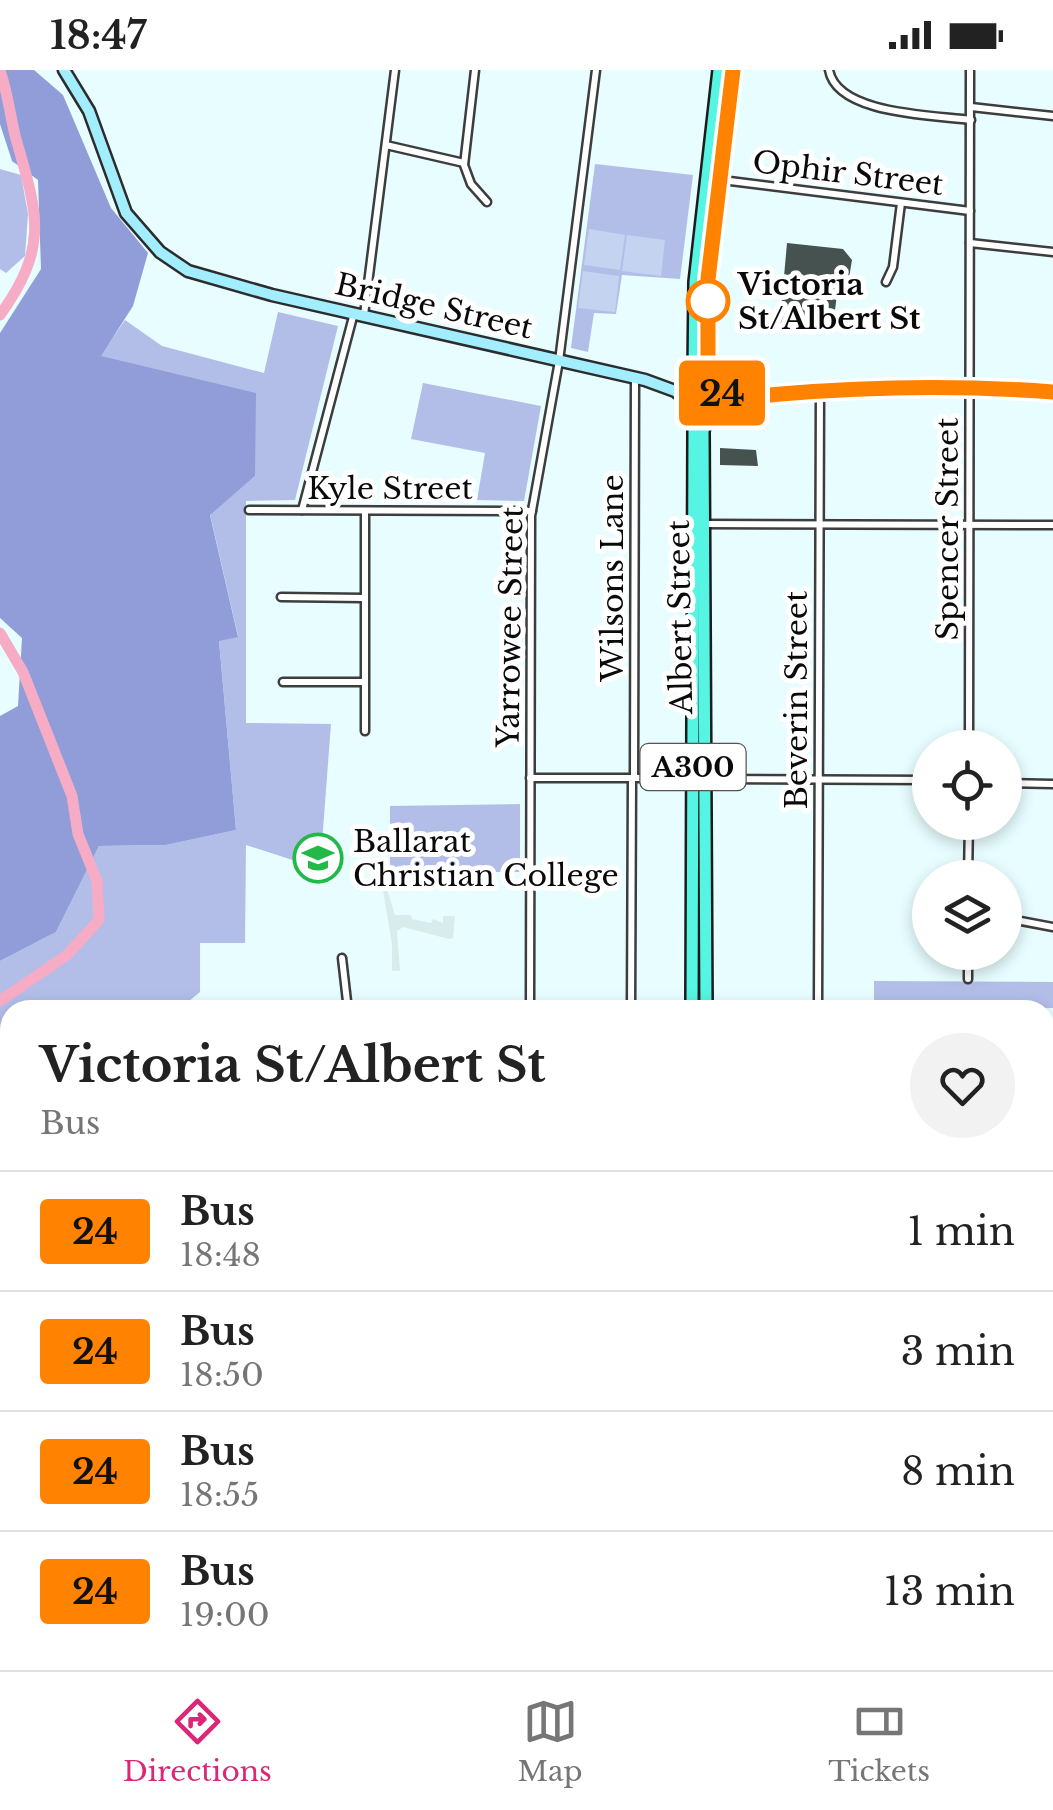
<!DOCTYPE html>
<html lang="en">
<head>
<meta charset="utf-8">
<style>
  :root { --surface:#fff; --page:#f2f2f2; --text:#222; --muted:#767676; --line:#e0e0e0; --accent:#db2777 }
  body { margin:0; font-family:"Libre Baskerville",serif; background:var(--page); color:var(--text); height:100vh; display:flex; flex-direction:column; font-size:38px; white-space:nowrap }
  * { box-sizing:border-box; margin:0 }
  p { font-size:32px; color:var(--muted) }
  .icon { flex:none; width:55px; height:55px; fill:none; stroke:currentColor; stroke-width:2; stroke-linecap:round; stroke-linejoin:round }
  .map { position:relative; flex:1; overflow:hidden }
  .sheet { position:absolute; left:0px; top:930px; width:1055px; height:670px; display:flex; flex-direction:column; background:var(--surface); border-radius:30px 30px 0 0; box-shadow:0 5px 15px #0003 }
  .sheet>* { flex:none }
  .badge { padding:0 20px; border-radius:8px; font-size:35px; line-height:65px }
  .fabs { position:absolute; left:912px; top:660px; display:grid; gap:20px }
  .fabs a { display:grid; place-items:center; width:110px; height:110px; border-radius:50%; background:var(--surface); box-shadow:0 5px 15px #0003; font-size:50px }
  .map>.badge { position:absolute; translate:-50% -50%; box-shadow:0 0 0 5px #fff }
  .round { display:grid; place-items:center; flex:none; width:105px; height:105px; border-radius:52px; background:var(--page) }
  .head { display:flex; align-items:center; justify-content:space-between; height:170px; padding:0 40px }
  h1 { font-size:48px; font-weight:700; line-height:75px }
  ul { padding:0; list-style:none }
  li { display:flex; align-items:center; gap:30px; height:120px; padding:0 40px; border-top:2px solid var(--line) }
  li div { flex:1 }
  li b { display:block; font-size:38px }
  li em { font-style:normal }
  li .badge { min-width:110px; font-weight:700; text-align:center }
  .status { display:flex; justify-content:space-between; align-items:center; height:70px; padding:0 50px; background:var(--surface); direction:ltr }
  .status svg { height:28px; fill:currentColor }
  .tab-bar { display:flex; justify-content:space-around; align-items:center; height:140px; border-top:2px solid var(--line); background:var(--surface); font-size:28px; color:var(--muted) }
  .tab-bar a { display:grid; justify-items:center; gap:5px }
  .tab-bar .active { color:var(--accent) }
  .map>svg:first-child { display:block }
  .green { fill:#b2bee8 }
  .forest { fill:#919dd9 }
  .pitch { fill:#c4d3ef }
  .plaza { fill:#d8ecec }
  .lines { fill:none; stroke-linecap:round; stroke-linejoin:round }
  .river { stroke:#f6acc5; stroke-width:11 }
  .building { fill:#46524f }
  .minor-casing { stroke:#3d3d3d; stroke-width:11 }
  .tertiary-casing { stroke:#3d3d3d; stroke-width:14 }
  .secondary-casing { stroke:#2c2c2c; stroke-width:15 }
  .trunk-casing { stroke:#1b1b1b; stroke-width:16 }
  .minor { stroke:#fff; stroke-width:6 }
  .tertiary { stroke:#fff; stroke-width:9 }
  .secondary { stroke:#a2eeff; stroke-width:10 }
  .trunk { stroke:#56f4e2; stroke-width:11 }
  .line-casing { stroke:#fff; stroke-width:22 }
  .line { stroke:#ff8200; stroke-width:15 }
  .stop-dot { fill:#fff; stroke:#ff8200; stroke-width:5 }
  .labels { text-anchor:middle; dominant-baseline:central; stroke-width:10; stroke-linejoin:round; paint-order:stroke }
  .shield { fill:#fff; stroke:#545454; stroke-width:2.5 }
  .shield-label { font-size:28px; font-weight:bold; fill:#0a0a0a }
  .street-label { font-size:30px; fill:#0a0a0a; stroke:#fff }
  .stop-label { font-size:30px; font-weight:bold; fill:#0a0a0a; stroke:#fff; text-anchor:start }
  .poi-label { font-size:30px; fill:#0a0a0a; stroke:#fff; text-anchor:start }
</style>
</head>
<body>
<div class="status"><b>18:47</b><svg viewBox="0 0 49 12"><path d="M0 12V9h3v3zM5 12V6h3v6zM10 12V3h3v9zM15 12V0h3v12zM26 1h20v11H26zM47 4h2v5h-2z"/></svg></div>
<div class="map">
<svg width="1053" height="1600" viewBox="0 0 1053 1600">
  <rect width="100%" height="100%" fill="#e7fdff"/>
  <g class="green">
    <path d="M 595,94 L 693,105 L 680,209 L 622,205 L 616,244 L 594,243 L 588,282 L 571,278 Z"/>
    <path d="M 0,99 L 21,105 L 28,144 L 25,186 L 6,203 L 0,199 Z"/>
    <path d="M 278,242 L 338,256 L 295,430 L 246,431 L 246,653 L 331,654 L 320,799 L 246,775 L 245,873 L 200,873 L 200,922 L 178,940 L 10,940 L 10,1590 L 185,1590 L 185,1600 L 0,1600 L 0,891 L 56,862 L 99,776 L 166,775 L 236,760 L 219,570 L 238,566 L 210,444 L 255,406 L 100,286 L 125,250 L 162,276 L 264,303 Z"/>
    <path d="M 423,313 L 541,336 L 524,431 L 477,430 L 485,383 L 411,369 Z"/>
    <path d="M 520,734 L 520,802 L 390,802 L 390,736 Z"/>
    <path d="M 874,911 L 1053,912 L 1053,938 L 874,940 Z"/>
  </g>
  <path class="forest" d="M 0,0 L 34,0 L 63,25 L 111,138 L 148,183 L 133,236 L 101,286 L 256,323 L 255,406 L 210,445 L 238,567 L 219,571 L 236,760 L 166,775 L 99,776 L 56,862 L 0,891 L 0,646 L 18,636 L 22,568 L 0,548 L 0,263 L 41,199 L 38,110 L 12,91 L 0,54 Z"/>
  <g class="pitch">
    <path d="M 589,159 L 625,165 L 620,200 L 584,195 Z"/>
    <path d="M 627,165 L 665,170 L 661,206 L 622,201 Z"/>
    <path d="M 583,201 L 619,206 L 615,242 L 578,238 Z"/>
  </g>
  <path class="plaza" d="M 378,762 L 385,770 L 385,812 L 395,845 L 411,845 L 412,849 L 431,853 L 433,849 L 443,853 L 443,846 L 455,846 L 453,868 L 449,869 L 403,857 L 397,861 L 400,901 L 392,901 L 392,874 L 374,767 Z"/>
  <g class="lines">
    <g class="river">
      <path d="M 0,1 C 8,22 10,47 16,69 C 38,145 49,177 0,245"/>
      <path d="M 0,563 L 23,602 L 72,726 L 78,764 L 97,811 L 99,850 L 67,885 L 0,931"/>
      <path d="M 0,1530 L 10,1546"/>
      <path d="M 26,1590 L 27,1600"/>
    </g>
  </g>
  <g class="building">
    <path d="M 787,173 L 843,179 L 852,190 L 849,208 L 839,209 L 835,240 L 817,263 L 779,262 Z"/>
    <path d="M 720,378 L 756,380 L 758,396 L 720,395 Z"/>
    <path d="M 547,1593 L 656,1594 L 656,1600 L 547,1600 Z"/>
  </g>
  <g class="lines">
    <g class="minor-casing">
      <g id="minor">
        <path d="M 475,0 L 464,95 L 471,114 L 487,132"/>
        <path d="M 829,0 C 837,45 935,45 971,50"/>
        <path d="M 971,37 L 1053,46"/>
        <path d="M 386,75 L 464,93"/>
        <path d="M 706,108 L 970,141"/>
        <path d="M 970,173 L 1053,182"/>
        <path d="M 886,212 L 893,197 L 901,133"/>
        <path d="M 364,245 L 395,0"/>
        <path d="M 249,440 L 532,441"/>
        <path d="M 302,440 L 354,243"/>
        <path d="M 704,454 L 1053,455"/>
        <path d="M 281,527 L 364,528"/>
        <path d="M 283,612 L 364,612"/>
        <path d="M 365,661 L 365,441"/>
        <path d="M 969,678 L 970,0"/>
        <path d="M 530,708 L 694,708"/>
        <path d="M 634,708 L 635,308"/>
        <path d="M 706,709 L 930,710"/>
        <path d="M 1005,713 L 1053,714"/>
        <path d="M 968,808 L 969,752"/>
        <path d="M 1005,848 L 1053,857"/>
        <path d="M 342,888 L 348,940"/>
        <path d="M 968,909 L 968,882"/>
        <path d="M 530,940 L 531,446 L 559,291 L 596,0"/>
        <path d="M 631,940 L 632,708"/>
        <path d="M 818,940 L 820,321"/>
        <path d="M 1045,1069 L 1053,1069"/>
        <path d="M 1045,1153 L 1053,1153"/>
        <path d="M 1045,1254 L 1053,1254"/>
        <path d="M 1045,1258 L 1053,1259"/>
        <path d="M 0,1395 L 10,1395"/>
        <path d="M 817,1594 L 851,1594"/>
        <path d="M 224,1600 L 224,1590"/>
        <path d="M 302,1600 L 302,1590"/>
        <path d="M 398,1600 L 398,1590"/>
        <path d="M 528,1600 L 528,1590"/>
        <path d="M 973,1600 L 973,1590"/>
      </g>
    </g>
    <g class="tertiary-casing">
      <g id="tertiary">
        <path d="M 711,334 C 822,309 940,313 1053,322"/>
        <path d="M 1045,985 L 1053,985"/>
      </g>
    </g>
    <g class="secondary-casing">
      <path id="secondary" d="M 64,0 L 89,41 L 126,143 L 160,182 L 188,201 L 272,225 L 645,310 L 675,321 L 686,330"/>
    </g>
    <g class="trunk-casing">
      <g id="trunk">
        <path d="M 691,314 L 706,312 L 714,324 L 703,361 L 706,940"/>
        <path d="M 710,315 L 708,209 L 733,0"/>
        <path d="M 692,940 L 694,360 L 686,322 L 694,301 L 695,212 L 719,0"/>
        <path d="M 690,1600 L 690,1590"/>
        <path d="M 704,1600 L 704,1590"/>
      </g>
    </g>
    <use href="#minor" class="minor"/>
    <use href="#tertiary" class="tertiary"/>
    <use href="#secondary" class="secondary"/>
    <use href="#trunk" class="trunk"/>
  </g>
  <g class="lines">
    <g class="line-casing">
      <path id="line" d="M 733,0 L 708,209 L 708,290 L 712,318 C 731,330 759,326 781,324 C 873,316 961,315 1053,322"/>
    </g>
    <use href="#line" class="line"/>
  </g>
  <defs>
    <g id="school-ring" transform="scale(2.5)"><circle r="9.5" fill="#fff" stroke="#23b948" stroke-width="1.5"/><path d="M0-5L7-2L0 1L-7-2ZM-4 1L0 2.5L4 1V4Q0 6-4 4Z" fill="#23b948"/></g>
  </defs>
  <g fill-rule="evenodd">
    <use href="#school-ring" x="318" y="788"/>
  </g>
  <circle class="stop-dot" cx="708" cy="231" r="20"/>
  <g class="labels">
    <rect class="shield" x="640.5" y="674" width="105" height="46" rx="8"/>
    <g class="shield-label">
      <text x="693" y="697">A300</text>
    </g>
    <g class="street-label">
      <text transform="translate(848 103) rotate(7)">Ophir Street</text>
      <text transform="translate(434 236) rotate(13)">Bridge Street</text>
      <text x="390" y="418">Kyle Street</text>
      <text transform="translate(947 459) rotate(-90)">Spencer Street</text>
      <text transform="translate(612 508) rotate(-90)">Wilsons Lane</text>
      <text transform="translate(680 547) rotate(-91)">Albert Street</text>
      <text transform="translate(510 557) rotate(-89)">Yarrowee Street</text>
      <text transform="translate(796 630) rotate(-90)">Beverin Street</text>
    </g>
    <g class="stop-label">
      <text x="738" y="214">Victoria<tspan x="738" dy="34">St/Albert St</tspan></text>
    </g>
    <g class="poi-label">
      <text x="353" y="771">Ballarat<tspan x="353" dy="34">Christian College</tspan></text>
    </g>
  </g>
</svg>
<div class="fabs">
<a><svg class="icon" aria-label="locate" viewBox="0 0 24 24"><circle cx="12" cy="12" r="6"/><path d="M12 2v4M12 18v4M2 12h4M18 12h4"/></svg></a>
<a><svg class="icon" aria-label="layers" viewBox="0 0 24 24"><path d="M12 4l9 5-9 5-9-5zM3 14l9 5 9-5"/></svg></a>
</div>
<b class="badge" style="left:722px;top:323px;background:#ff8200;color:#111">24</b>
<section class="sheet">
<div class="head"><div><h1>Victoria St/Albert St</h1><p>Bus</p></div><a class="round"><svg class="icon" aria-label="heart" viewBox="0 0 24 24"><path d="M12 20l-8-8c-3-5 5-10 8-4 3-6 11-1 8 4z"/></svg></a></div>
<ul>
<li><span class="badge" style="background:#ff8200;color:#111">24</span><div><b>Bus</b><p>18:48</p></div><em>1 min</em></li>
<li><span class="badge" style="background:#ff8200;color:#111">24</span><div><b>Bus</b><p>18:50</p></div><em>3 min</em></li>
<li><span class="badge" style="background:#ff8200;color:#111">24</span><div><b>Bus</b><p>18:55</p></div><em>8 min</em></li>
<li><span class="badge" style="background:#ff8200;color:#111">24</span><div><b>Bus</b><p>19:00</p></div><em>13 min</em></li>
</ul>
</section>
</div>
<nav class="tab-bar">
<a class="active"><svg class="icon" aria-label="directions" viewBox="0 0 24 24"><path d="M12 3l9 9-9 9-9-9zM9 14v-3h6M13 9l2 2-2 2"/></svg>Directions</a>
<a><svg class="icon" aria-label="map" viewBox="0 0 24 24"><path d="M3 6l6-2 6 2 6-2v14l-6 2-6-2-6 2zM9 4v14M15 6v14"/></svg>Map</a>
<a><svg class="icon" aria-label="tickets" viewBox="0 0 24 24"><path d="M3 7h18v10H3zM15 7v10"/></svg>Tickets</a>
</nav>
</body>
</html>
